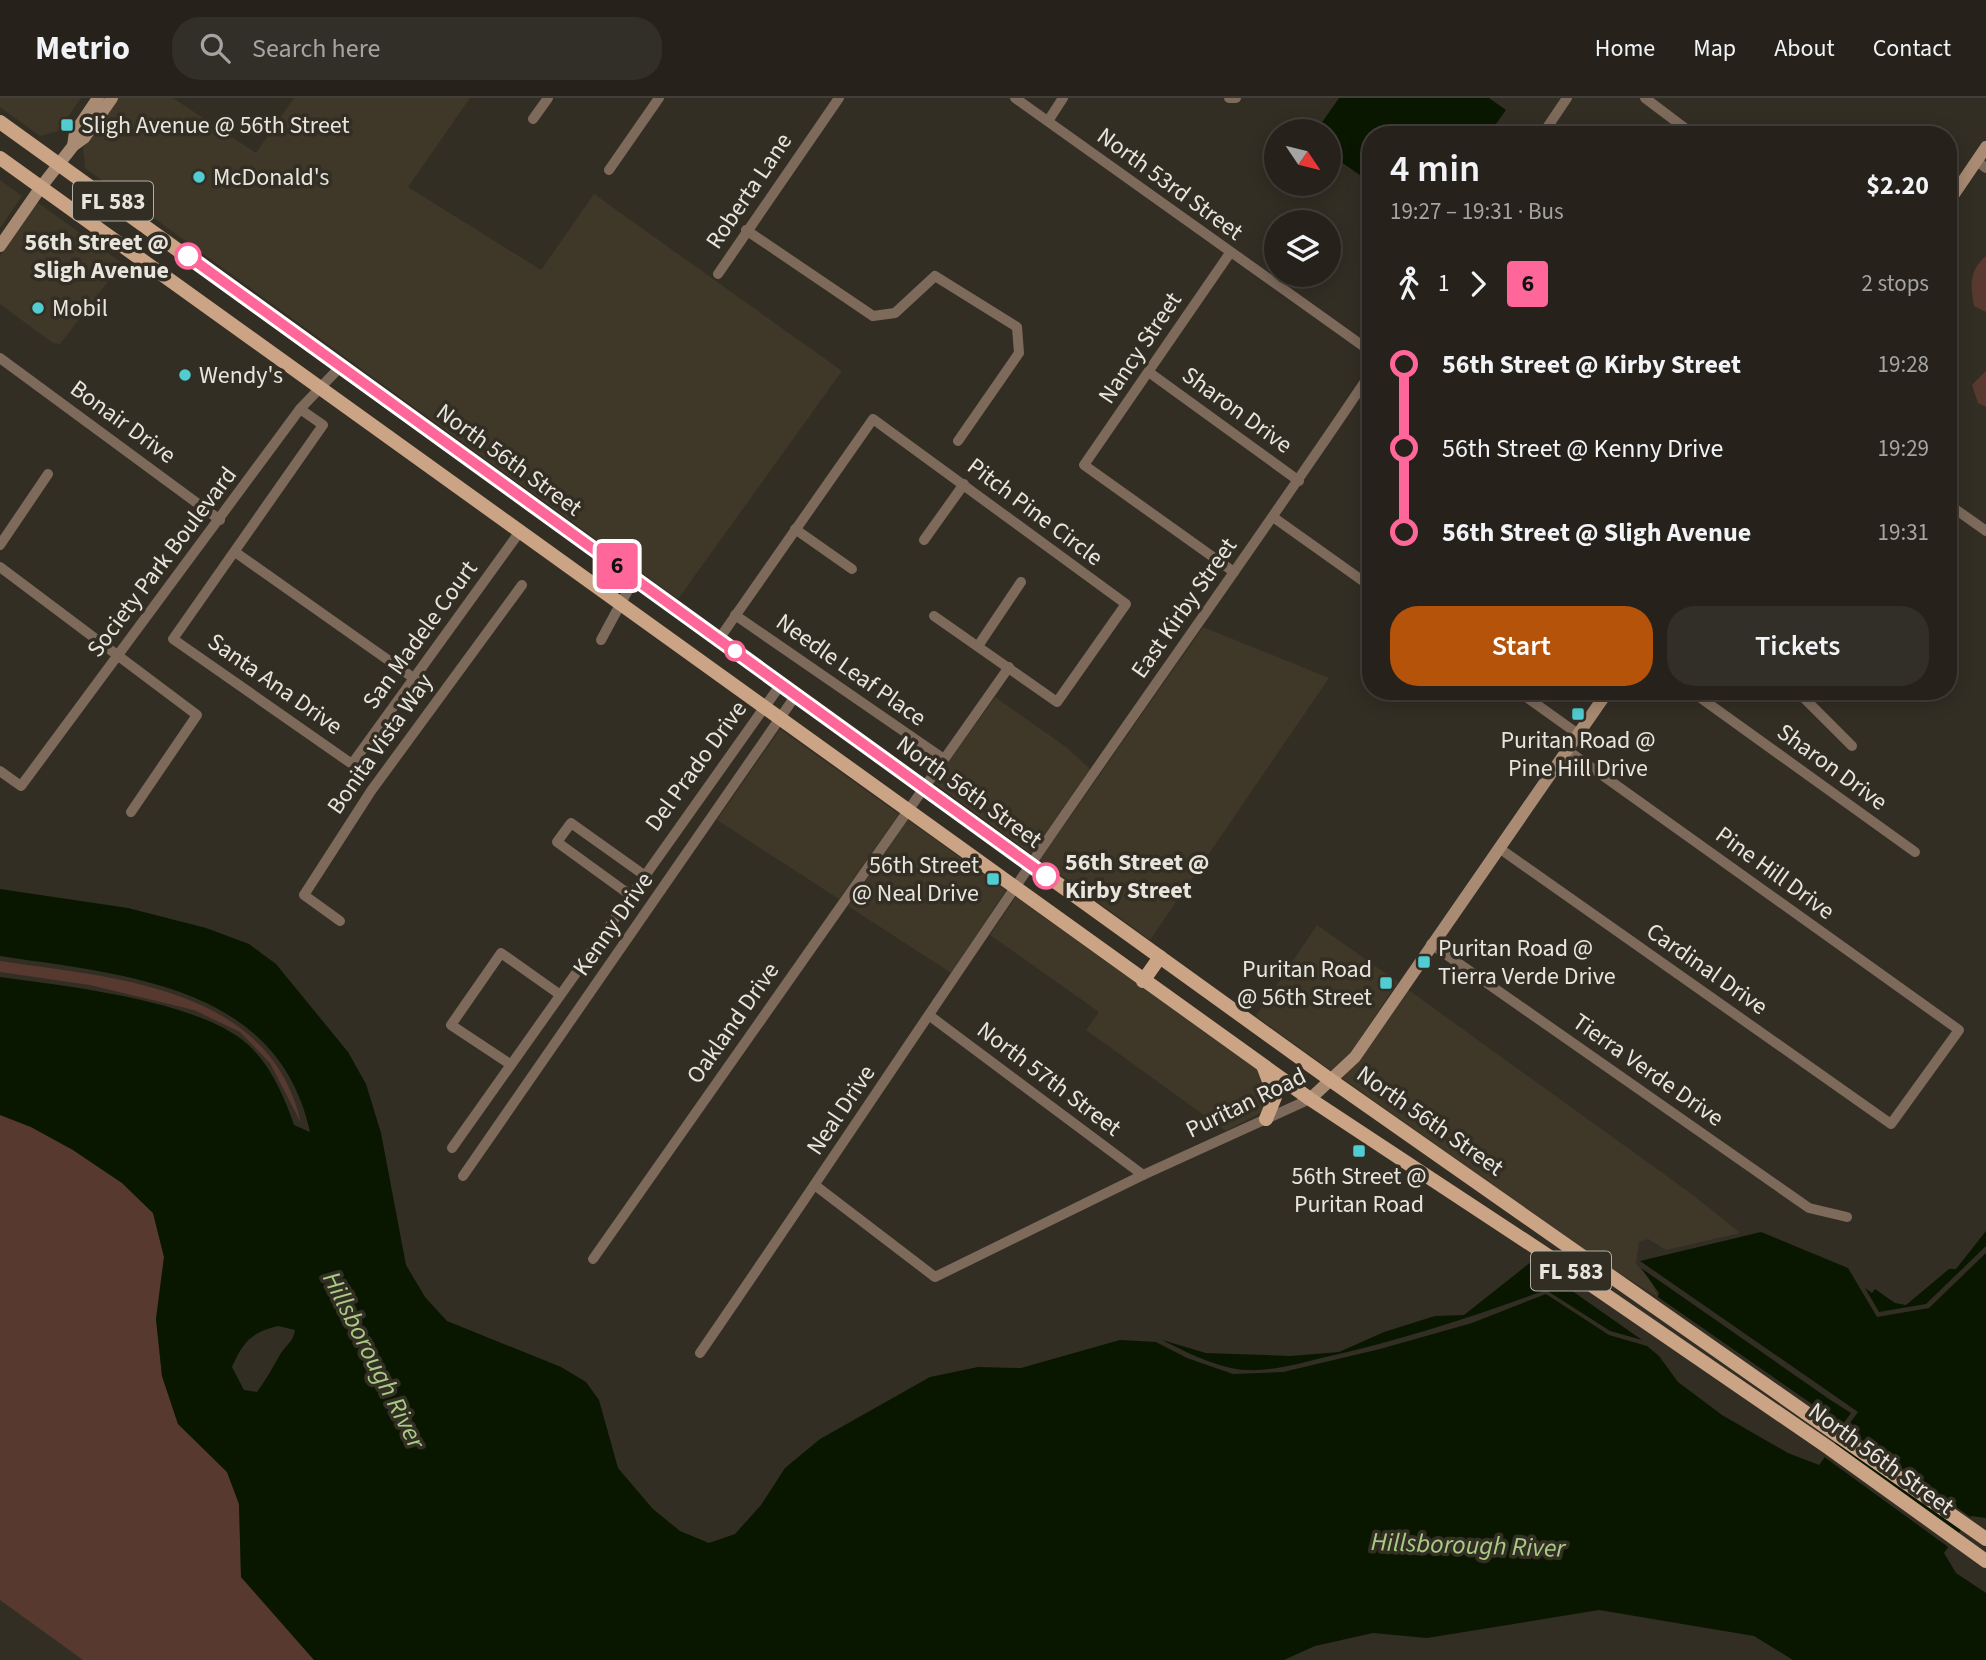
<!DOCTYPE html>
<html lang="en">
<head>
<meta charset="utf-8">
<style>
  :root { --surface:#26221b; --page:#322f28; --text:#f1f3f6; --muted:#a4a4a3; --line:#423f3a; --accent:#b45309 }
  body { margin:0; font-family:"Source Sans 3",sans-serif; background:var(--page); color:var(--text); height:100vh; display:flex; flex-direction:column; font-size:26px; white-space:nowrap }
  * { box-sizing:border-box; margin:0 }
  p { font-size:23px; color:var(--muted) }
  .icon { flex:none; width:38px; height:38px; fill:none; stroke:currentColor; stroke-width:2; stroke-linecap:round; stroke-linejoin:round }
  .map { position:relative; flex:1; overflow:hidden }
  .drawer { position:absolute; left:1362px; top:28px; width:595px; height:574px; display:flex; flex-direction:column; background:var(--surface); border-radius:28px; box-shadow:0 4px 18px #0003,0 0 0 2px var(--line) }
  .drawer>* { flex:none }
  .badge { padding:0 14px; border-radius:5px; font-size:24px; line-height:46px }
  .needle { width:46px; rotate:125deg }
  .controls { position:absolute; left:1264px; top:21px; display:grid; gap:14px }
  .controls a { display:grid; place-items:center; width:77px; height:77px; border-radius:50%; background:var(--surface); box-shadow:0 4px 18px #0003,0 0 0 2px var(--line); font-size:35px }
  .map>.badge { position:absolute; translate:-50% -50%; box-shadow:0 0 0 4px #fff }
  .legs { display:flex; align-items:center; gap:10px; height:77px; padding:0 28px; font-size:23px }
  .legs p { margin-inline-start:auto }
  .overview { display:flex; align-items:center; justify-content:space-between; height:119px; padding:0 28px }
  h1 { font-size:38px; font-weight:600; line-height:52px }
  .primary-button { display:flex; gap:14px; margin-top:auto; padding:14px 28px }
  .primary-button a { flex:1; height:80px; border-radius:28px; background:var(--accent); color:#fff; font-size:28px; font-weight:600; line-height:80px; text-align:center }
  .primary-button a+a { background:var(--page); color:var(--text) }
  ul { padding:0 28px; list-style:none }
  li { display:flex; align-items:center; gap:24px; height:84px; font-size:26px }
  li i { display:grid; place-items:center; width:10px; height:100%; margin:0 9px; background:currentColor }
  li i::after { content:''; width:18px; height:18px; margin:-9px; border:5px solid; border-radius:50%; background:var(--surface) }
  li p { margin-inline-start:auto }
  li:first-child i { background:linear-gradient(#0000 50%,currentColor 0) }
  li:last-child i { background:linear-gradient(currentColor 50%,#0000 0) }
  header { display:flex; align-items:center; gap:42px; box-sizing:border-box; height:98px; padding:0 35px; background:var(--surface); border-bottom:2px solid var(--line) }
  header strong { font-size:33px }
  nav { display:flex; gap:38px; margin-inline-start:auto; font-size:24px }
  .search { width:490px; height:63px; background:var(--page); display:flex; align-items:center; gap:18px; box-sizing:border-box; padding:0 24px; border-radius:28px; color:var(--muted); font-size:26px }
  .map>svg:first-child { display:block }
  .built { fill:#3f3727 }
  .green { fill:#58392f }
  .water { fill:#0a1700; fill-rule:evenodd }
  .pier { fill:#332e24 }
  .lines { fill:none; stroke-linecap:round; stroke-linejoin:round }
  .street { stroke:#7d6a5b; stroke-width:10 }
  .secondary { stroke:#a98b73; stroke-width:12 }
  .primary { stroke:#caa485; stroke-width:14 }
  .line-1-casing { stroke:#fff; stroke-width:16 }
  .line-1 { stroke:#f69; stroke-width:10 }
  .poi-dot { fill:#51ccd1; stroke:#332e24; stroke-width:2.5 }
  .stop-1-dot { fill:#fff; stroke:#f69; stroke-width:3.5 }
  .labels { text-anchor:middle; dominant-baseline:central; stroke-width:7; stroke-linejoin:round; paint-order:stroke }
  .shield { fill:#332e24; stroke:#b2aea6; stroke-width:2 }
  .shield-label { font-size:23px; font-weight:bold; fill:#e8e5de }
  .poi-label { font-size:24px; fill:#e8e5de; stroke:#332e24; text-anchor:start }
  .street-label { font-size:24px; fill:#e8e5de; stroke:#332e24 }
  .stop-label { font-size:24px; font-weight:bold; fill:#e8e5de; stroke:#332e24; text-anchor:end }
  .water-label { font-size:26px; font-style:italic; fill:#a9cc85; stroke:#332e24 }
</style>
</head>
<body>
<header>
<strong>Metrio</strong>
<div class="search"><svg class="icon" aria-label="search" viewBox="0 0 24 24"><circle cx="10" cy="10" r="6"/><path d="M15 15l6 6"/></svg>Search here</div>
<nav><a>Home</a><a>Map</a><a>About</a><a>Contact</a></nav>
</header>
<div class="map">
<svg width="1986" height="1562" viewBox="0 0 1986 1562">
  <rect width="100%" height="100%" fill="#332e24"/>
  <g class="built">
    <path d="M 0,0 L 81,0 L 58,33 L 40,38 L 0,9 Z"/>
    <path d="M 117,0 L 173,0 L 256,55 L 294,0 L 470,0 L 408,89 L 541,172 L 594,96 L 842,273 L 678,501 L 85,70 L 83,50 Z"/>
    <path d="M 0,82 L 22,98 L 0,130 Z"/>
    <path d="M 37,104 L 122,165 L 60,246 L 53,245 L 0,206 L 0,158 Z"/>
    <path d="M 1203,529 L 1329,580 L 1150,842 L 1040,762 Z"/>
    <path d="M 995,599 L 1066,649 L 1090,671 L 1031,756 L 934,685 Z"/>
    <path d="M 780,631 L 899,716 L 839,801 L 717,722 Z"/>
    <path d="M 908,722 L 1006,792 L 951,875 L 848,808 Z"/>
    <path d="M 1016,799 L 1259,972 L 1269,999 L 1264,1013 L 1226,1033 L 1086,932 L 1099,914 L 990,837 Z"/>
    <path d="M 1317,827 L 1398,884 L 1350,956 L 1333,974 L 1256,918 Z"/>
    <path d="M 1407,891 L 1693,1097 L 1740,1135 L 1666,1152 L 1648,1141 L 1639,1144 L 1636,1166 L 1651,1182 L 1658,1199 L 1604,1166 L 1342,980 L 1359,962 Z"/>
  </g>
  <g class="green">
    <path d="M 1986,158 L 1986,214 L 1974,208 C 1970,186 1969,173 1986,158 Z"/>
    <path d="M 1986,273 L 1986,309 L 1978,305 L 1972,287 Z"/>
    <path d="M 0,863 C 114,880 270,888 301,1025 L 270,965 L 240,934 L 194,912 L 90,887 L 0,874 Z"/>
    <path d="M 0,1017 L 31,1029 L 73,1052 L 122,1085 L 153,1115 L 164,1159 L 156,1221 L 162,1278 L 178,1326 L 227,1374 L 239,1406 L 241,1479 L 314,1562 L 83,1562 L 0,1502 Z"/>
  </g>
  <g class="water">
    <path d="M 1339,0 L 1489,0 L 1506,12 L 1488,37 L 1370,37 L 1370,84 L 1328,55 L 1328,33 L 1316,33 Z"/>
    <path d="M 0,791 L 128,810 L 206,830 L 249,846 L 276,866 L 348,954 L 366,986 L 381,1035 L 406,1167 L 425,1199 L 447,1223 L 561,1269 L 586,1284 L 599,1302 L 618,1370 L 653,1411 L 680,1433 L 709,1445 L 735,1436 L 761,1407 L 785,1370 L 820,1341 L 930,1279 L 978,1269 L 1021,1270 L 1120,1242 L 1156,1244 L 1187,1260 L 1233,1276 L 1283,1274 L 1380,1251 L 1472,1225 L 1546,1196 L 1609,1237 L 1647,1248 L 1659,1258 L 1678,1284 L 1722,1317 L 1788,1355 L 1819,1367 L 1858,1314 L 1640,1163 L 1761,1134 L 1848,1170 L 1877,1219 L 1929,1210 L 1986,1155 L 1986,1420 L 1971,1418 L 1944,1455 L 1956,1475 L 1986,1495 L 1986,1562 L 1793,1562 L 1754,1538 L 1599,1512 L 1427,1540 L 1373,1535 L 1315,1548 L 1284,1562 L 314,1562 L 241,1479 L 239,1406 L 227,1374 L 178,1326 L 162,1278 L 156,1221 L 164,1159 L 153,1115 L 122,1085 L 73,1052 L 31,1029 L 0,1017 L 0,879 C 67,888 182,901 237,938 C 267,958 283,995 294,1027 L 310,1034 C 278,886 124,877 0,858 ZM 278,1228 L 295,1232 C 293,1244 287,1246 281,1255 C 273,1269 266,1282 257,1294 L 244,1292 L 232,1269 C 243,1244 252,1234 278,1228 Z"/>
    <path d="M 1986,1133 L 1986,1148 L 1926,1206 L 1879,1214 L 1865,1190 L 1872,1195 L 1875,1191 L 1895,1205 L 1906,1207 L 1949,1171 L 1956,1171 Z"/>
    <path d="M 1531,1164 L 1642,1242 L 1610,1233 L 1546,1192 C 1473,1219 1402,1242 1326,1259 C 1297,1266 1261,1277 1231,1270 C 1207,1265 1184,1253 1162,1242 L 1206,1255 L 1290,1258 L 1339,1254 L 1384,1234 L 1435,1218 L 1464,1217 Z"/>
    <path d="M 1641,1170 L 1829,1301 L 1851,1315 L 1840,1330 L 1842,1327 L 1658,1199 L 1659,1195 Z"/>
  </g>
  <g class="pier">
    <path d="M 1844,1329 L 1973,1421 L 1964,1433 L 1835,1341 Z"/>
    <path d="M 1832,1345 L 1961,1437 L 1951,1451 L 1823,1358 Z"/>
  </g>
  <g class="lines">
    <g class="street">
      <path d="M 1015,0 L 1370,253"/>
      <path d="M 1229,0 L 1236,0"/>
      <path d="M 1645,0 L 1694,37"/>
      <path d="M 533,21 L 548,0"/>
      <path d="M 1048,23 L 1063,0"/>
      <path d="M 1542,37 L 1567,0"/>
      <path d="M 1977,63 L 1986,70"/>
      <path d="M 609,72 L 659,0"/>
      <path d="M 746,132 L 873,218 L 895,215 L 935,178 L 1017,229 L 1019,255 L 958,343"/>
      <path d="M 1230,155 L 1084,367 L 1234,474"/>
      <path d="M 718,176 L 839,0"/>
      <path d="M 0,260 L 220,422"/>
      <path d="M 1150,275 L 1299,383"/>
      <path d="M 300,311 L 323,327 L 173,541 L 352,666 L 521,432"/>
      <path d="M 1948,406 L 1986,433"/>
      <path d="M 1273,419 L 1370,488"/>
      <path d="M 795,431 L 852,471"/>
      <path d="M 924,442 L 964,386"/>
      <path d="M 0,447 L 48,376"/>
      <path d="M 235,454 L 415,581"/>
      <path d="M 0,469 L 197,617 L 131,714"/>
      <path d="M 735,517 L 944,661"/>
      <path d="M 719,541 L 873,321 L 1126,506 L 1057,604 L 934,518"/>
      <path d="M 601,542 L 634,481"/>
      <path d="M 978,548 L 1021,484"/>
      <path d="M 1518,593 L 1578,636"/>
      <path d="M 1691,593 L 1915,754"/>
      <path d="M 1797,593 L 1852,648"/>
      <path d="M 0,673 L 21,688 L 300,311 L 341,268"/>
      <path d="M 1499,750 L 1891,1026 L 1959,932 L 1567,652"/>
      <path d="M 630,797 L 557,744 L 571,725 L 644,777"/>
      <path d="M 340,823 L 304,797 L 371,693 L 522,487"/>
      <path d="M 1431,846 L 1809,1110 L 1847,1119"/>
      <path d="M 930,918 L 1143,1077"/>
      <path d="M 510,966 L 451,927 L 501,855 L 559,896"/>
      <path d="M 452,1050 L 781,586"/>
      <path d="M 463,1078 L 796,597"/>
      <path d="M 816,1088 L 935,1179 L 1143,1077 L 1310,1001"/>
      <path d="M 593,1161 L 1009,569"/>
      <path d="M 700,1255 C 806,1101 909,945 1014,791 C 1131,618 1254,449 1370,276"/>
    </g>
    <g class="secondary">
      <path d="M 73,48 L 75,34 L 98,0"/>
      <path d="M 1948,105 L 1986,49"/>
      <path d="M 0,148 L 41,89 L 73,48 L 84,40 L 112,0"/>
      <path d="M 1310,1001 L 1355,959 L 1608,593"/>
    </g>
    <g class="primary">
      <path d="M 0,24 L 1332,983 L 1986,1441"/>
      <path d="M 0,60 L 1310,1001 L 1565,1169 L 1829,1350 L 1986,1463"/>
      <path d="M 1143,883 L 1160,859"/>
      <path d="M 1264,970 L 1275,999 L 1266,1021"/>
    </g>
  </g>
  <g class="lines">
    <g class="line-1-casing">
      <path id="line-1" d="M 188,158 L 1046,778"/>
    </g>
    <use href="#line-1" class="line-1"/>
  </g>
  <g class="poi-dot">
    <rect x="60" y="20" width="14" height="14" rx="3.5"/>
    <circle cx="199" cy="79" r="7"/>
    <circle cx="38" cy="210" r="7"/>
    <circle cx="185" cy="277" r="7"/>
    <rect x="1571" y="609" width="14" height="14" rx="3.5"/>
    <rect x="986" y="774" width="14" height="14" rx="3.5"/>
    <rect x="1417" y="857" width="14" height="14" rx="3.5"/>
    <rect x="1379" y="878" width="14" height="14" rx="3.5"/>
    <rect x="1352" y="1046" width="14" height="14" rx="3.5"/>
  </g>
  <g class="stop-1-dot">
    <circle cx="188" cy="158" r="12"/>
    <circle cx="735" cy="553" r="9"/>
    <circle cx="1046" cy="778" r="12"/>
  </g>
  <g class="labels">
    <g class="shield">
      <rect x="73" y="83.5" width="80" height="39" rx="5"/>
      <rect x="1531" y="1153.5" width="80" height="39" rx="5"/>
    </g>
    <g class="shield-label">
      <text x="113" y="103">FL 583</text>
      <text x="1571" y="1173">FL 583</text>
    </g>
    <g class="poi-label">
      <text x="81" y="27">Sligh Avenue @ 56th Street</text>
      <text x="213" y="79">McDonald's</text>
      <text x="52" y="210">Mobil</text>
      <text x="199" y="277">Wendy's</text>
      <text x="1578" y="642" text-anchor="middle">Puritan Road @<tspan x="1578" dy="28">Pine Hill Drive</tspan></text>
      <text x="979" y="767" text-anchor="end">56th Street<tspan x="979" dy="28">@ Neal Drive</tspan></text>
      <text x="1438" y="850">Puritan Road @<tspan x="1438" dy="28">Tierra Verde Drive</tspan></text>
      <text x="1372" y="871" text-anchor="end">Puritan Road<tspan x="1372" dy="28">@ 56th Street</tspan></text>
      <text x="1359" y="1078" text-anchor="middle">56th Street @<tspan x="1359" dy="28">Puritan Road</tspan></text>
    </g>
    <g class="street-label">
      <text transform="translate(1170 86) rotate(36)">North 53rd Street</text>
      <text transform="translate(749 93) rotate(-56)">Roberta Lane</text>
      <text transform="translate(1140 250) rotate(-56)">Nancy Street</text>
      <text transform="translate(1237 312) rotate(36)">Sharon Drive</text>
      <text transform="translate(123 324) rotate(36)">Bonair Drive</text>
      <text transform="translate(509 362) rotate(36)">North 56th Street</text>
      <text transform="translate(1035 414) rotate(37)">Pitch Pine Circle</text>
      <text transform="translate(162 464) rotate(-53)">Society Park Boulevard</text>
      <text transform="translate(1184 510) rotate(-55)">East Kirby Street</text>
      <text transform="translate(420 537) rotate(-54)">San Madele Court</text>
      <text transform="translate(851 572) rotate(35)">Needle Leaf Place</text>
      <text transform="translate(275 586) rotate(35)">Santa Ana Drive</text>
      <text transform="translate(380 646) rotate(-55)">Bonita Vista Way</text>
      <text transform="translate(696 668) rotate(-54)">Del Prado Drive</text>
      <text transform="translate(1832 669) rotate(36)">Sharon Drive</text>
      <text transform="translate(969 694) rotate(36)">North 56th Street</text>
      <text transform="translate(1775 775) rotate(36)">Pine Hill Drive</text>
      <text transform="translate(613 826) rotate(-55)">Kenny Drive</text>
      <text transform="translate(1707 871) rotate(35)">Cardinal Drive</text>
      <text transform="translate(733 925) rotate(-55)">Oakland Drive</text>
      <text transform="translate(1648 972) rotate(35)">Tierra Verde Drive</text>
      <text transform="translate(1049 981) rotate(37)">North 57th Street</text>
      <text transform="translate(1246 1005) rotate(-26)">Puritan Road</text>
      <text transform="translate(841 1012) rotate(-56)">Neal Drive</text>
      <text transform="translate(1430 1023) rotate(35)">North 56th Street</text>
      <text transform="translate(1881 1361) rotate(36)">North 56th Street</text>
    </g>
    <g class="stop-label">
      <text x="169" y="144">56th Street @<tspan x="169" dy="28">Sligh Avenue</tspan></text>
      <text x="1065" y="764" text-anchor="start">56th Street @<tspan x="1065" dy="28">Kirby Street</tspan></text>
    </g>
    <g class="water-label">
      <text transform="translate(374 1262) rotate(63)">Hillsborough River</text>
      <text transform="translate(1468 1447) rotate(2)">Hillsborough River</text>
    </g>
  </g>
</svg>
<div class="controls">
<a><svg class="needle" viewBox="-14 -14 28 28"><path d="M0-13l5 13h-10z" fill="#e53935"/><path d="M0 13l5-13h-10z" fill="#a4a4a3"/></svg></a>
<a><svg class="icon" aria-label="layers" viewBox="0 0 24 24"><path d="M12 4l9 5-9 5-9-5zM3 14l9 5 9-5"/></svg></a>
</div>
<b class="badge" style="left:617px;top:468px;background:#f69;color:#111">6</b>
<section class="drawer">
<div class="overview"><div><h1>4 min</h1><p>19:27 – 19:31 · Bus</p></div><b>$2.20</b></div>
<div class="legs"><svg class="icon" aria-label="walk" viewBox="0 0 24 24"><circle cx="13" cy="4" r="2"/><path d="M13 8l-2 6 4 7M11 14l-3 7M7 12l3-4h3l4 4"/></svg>1<svg class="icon" aria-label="forward" viewBox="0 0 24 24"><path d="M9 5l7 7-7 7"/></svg><b class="badge" style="background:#f69;color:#111">6</b><p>2 stops</p></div>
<ul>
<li><i style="color:#f69"></i><b>56th Street @ Kirby Street</b><p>19:28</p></li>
<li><i style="color:#f69"></i><span>56th Street @ Kenny Drive</span><p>19:29</p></li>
<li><i style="color:#f69"></i><b>56th Street @ Sligh Avenue</b><p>19:31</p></li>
</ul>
<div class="primary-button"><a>Start</a><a>Tickets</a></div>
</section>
</div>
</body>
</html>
